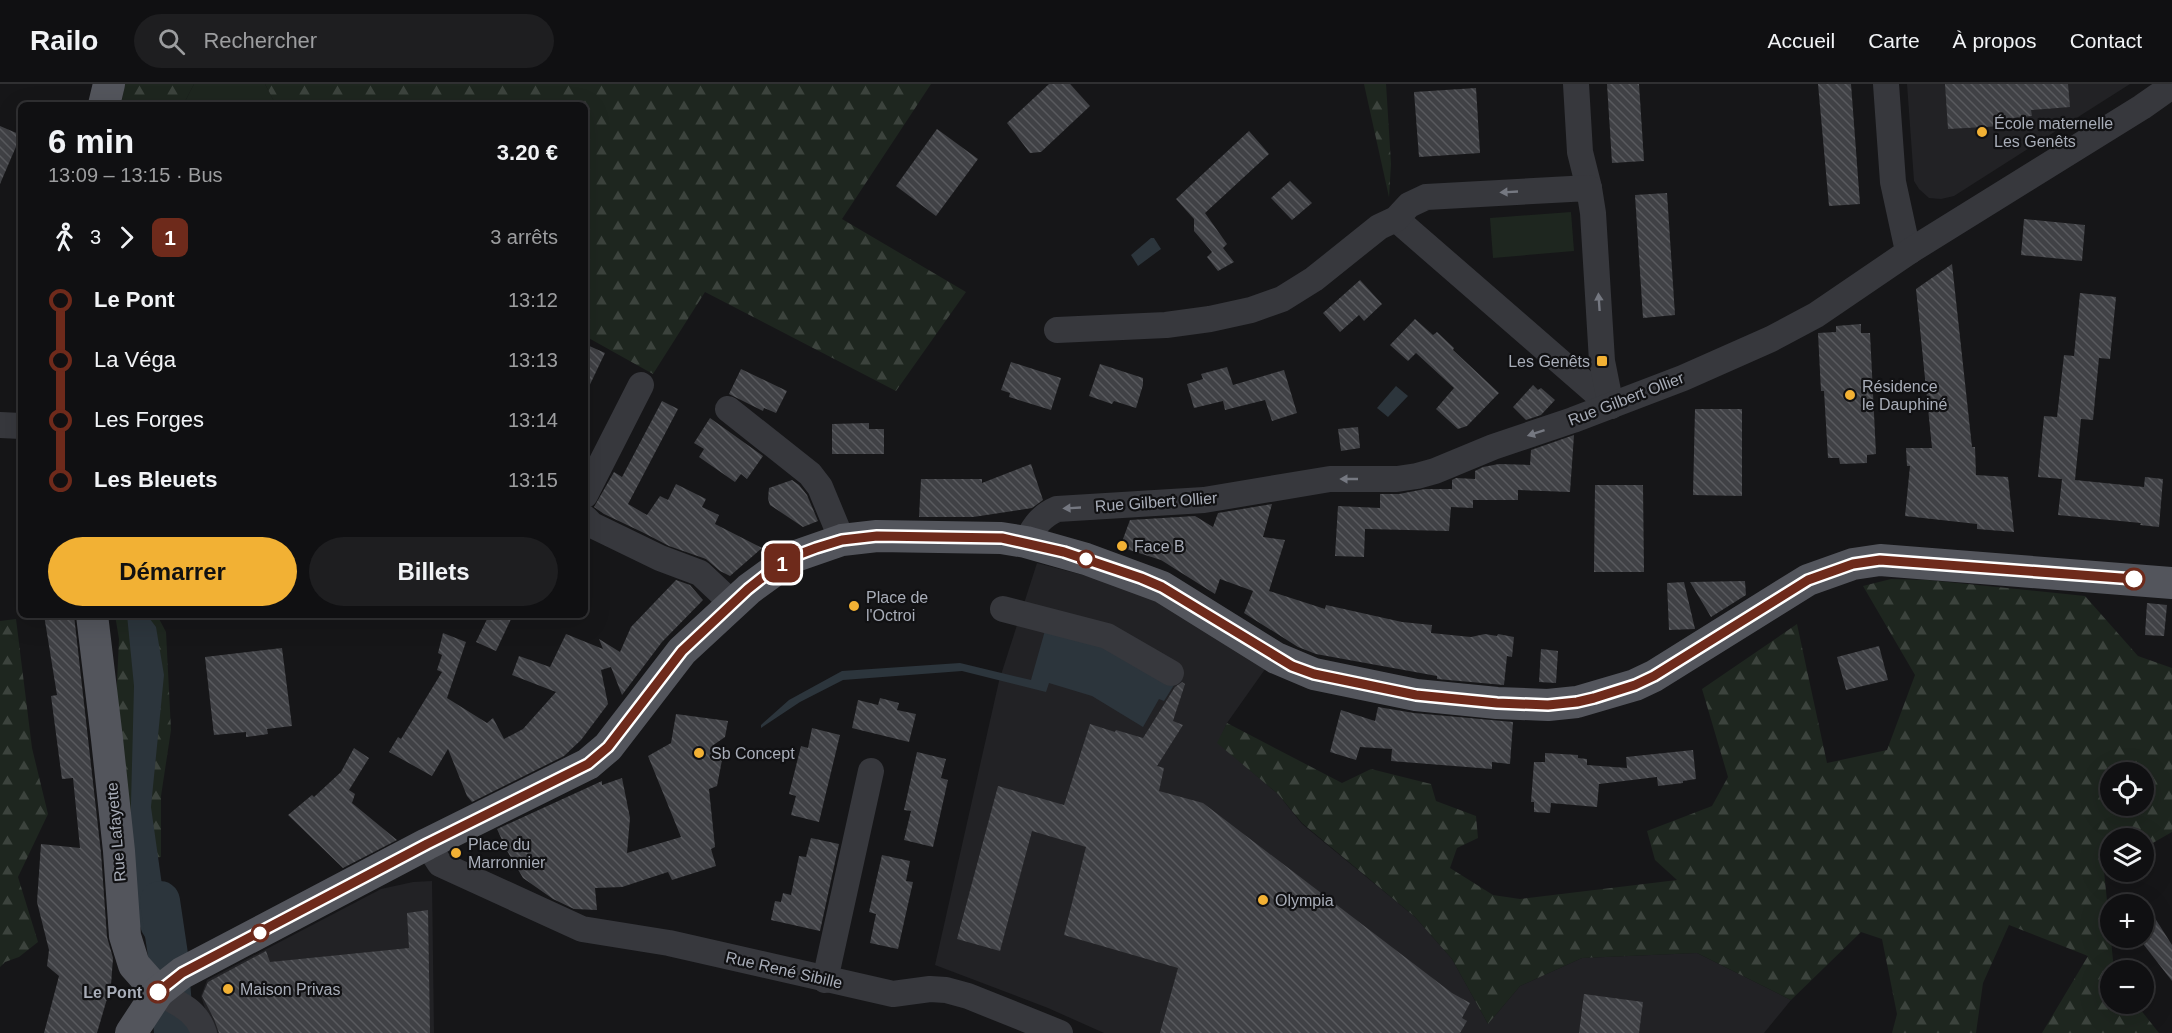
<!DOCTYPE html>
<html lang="fr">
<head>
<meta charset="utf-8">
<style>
  :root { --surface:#101012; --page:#1e1e20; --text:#f1f3f6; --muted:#9c9d9f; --line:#303032; --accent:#f2b134 }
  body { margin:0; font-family:Helvetica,sans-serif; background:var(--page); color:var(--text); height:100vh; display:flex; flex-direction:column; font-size:22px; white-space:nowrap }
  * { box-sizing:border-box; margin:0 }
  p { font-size:20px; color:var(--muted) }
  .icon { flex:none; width:33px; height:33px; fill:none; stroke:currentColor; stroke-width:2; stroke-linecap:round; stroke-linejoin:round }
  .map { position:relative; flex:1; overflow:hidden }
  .drawer { position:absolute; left:18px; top:18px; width:570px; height:516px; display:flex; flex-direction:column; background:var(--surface); border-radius:9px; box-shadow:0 6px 24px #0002,0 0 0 2px var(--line) }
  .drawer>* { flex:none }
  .badge { padding:0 12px; border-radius:9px; font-size:21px; line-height:39px }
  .tools { position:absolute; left:2100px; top:678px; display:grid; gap:12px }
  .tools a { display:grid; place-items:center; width:54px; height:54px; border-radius:50%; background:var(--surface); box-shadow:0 6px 24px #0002,0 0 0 2px var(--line); font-size:30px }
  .map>.badge { position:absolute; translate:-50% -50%; box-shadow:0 0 0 3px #fff }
  .legs { display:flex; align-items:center; gap:9px; height:66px; padding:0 30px; font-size:20px }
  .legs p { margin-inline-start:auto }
  .summary { display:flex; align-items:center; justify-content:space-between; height:102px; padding:0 30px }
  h1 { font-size:33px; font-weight:700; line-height:45px }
  .cta { display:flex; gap:12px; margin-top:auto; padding:12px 30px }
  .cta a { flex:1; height:69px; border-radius:36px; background:var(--accent); color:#111; font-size:24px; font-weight:700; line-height:69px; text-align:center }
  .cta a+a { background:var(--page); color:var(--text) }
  ul { padding:0 30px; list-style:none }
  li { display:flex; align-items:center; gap:21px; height:60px; font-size:22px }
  li i { display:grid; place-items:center; width:9px; height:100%; margin:0 8px; background:currentColor }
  li i::after { content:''; width:15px; height:15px; margin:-8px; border:4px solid; border-radius:50%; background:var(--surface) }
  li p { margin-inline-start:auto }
  li:first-child i { background:linear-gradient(#0000 50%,currentColor 0) }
  li:last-child i { background:linear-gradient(currentColor 50%,#0000 0) }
  header { display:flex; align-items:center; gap:36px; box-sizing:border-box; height:84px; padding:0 30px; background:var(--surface); border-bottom:2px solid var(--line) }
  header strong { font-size:28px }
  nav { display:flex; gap:33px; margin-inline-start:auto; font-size:21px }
  .search { width:420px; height:54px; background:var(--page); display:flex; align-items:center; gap:15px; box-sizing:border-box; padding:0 21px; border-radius:33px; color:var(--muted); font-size:22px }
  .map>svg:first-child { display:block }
  .built { fill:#222225 }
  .grass { fill:#1e261f }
  .forest { fill:url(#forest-firs); fill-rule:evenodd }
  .water { fill:#2c353c }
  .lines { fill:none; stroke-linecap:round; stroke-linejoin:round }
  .river { stroke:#2c353c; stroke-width:40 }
  .building { fill:url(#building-back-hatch) }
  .minor { stroke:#37383d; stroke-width:26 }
  .major { stroke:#53555c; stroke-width:32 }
  .oneway { fill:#757881 }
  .line-1-casing { stroke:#fff; stroke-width:14 }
  .line-1 { stroke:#6e2a1b; stroke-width:9 }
  .poi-dot { fill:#f2b134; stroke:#111113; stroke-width:2 }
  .stop-1-dot { fill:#fff; stroke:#6e2a1b; stroke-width:3 }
  .labels { text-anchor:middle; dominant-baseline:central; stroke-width:4.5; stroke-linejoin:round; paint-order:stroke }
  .poi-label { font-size:16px; fill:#a8adb8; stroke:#111113; text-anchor:start }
  .street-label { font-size:16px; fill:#a8adb8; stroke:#111113 }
  .stop-label { font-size:16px; font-weight:bold; fill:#a8adb8; stroke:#111113; text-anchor:end }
</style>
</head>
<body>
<header>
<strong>Railo</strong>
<div class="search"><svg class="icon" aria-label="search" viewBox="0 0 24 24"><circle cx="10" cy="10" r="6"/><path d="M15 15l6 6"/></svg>Rechercher</div>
<nav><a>Accueil</a><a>Carte</a><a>À propos</a><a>Contact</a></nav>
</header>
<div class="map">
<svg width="2172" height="949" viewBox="0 0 2172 949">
  <defs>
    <pattern id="forest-firs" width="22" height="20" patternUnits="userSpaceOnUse" patternTransform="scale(1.5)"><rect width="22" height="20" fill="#1e261f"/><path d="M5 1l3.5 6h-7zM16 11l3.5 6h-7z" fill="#3c433d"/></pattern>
    <pattern id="building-back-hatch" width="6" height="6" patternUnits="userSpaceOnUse" patternTransform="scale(1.5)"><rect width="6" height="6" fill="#404145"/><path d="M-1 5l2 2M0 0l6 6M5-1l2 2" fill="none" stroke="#595a5e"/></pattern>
  </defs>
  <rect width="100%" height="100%" fill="#161618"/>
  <g class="built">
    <path d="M 1907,0 L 2130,0 L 1954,112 L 1941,115 L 1929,114 L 1919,105 L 1914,97 Z"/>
    <path d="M 1037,479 L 1144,507 L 1268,581 L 1227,639 L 1218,659 L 1278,710 L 1302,740 L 1415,833 L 1452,875 L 1488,940 L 1520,902 L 1582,874 L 1697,869 L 1791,916 L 1764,949 L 1104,949 L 1048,924 L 935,881 L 999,597 Z"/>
    <path d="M 432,797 L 434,949 L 213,949 L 201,912 L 207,896 L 381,805 L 413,798 Z"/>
  </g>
  <g class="grass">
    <path d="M 194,0 L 265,0 L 276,21 L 183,21 Z"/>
    <path d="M 1571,128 L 1574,167 L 1493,174 L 1490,134 Z"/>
  </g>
  <g class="forest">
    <path d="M 125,0 L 194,0 L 183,21 L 121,21 Z"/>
    <path d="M 265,0 L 931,0 L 842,135 L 966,208 L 896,307 L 705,208 L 653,290 L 585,252 L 585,21 L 276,21 Z"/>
    <path d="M 1364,0 L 1386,0 L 1391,80 L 1389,113 Z"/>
    <path d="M 1891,495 L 1928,496 L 2085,512 L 2138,572 L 2172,584 L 2172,748 L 2144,764 L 2144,754 L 2110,754 L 2110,783 L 2104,787 L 2114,886 L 2110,886 L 2110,920 L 2136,920 L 2159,949 L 2042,949 L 2088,872 L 2009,841 L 1983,899 L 1976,949 L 1892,949 L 1897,930 L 1882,855 L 1861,848 L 1791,916 L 1697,869 L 1582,874 L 1520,902 L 1488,940 L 1452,875 L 1415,833 L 1302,739 L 1278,710 L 1217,659 L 1227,639 L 1342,699 L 1371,685 L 1431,700 L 1436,717 L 1476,732 L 1478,754 L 1457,764 L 1450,784 L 1493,811 L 1520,815 L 1677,796 L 1655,776 L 1647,747 L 1712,722 L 1728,693 L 1702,605 L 1797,540 L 1827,679 L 1887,666 L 1915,591 L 1863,502 ZM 2144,688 L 2144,722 L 2110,722 L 2110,688 Z"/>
    <path d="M 115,531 L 157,531 L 166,548 L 171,646 L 161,712 L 161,773 L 150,774 L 130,758 L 116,620 L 119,555 Z"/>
    <path d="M 16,535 L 32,664 L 48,730 L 18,793 L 38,858 L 19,873 L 5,878 L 0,883 L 0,537 Z"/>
  </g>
  <g class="water">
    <path d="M 1151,154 L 1154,154 L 1161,165 L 1138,182 L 1131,171 Z"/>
    <path d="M 1396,302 L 1408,312 L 1388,333 L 1377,324 Z"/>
    <path d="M 127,531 L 147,531 L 156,543 L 164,591 L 151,723 L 171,865 L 168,871 L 151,863 L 142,848 L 136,832 L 130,758 L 134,602 Z"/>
    <path d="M 1046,543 L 1114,562 L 1174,601 L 1164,617 L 1159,615 L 1143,643 L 1092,612 L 1049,599 L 1046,608 L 962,587 L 843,596 L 800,618 L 761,644 L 761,641 L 789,616 L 842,587 L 960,579 L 1031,596 Z"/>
  </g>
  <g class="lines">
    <path class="river" d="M 160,817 L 168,871 L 174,949"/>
  </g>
  <g class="building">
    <path d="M 1049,0 L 1070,0 L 1090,22 L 1041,68 L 1030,69 L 1007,39 Z"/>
    <path d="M 1607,0 L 1639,0 L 1644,77 L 1612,79 Z"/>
    <path d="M 1818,0 L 1851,0 L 1860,120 L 1829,122 Z"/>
    <path d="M 1945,0 L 2068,0 L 2070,23 L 2031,26 L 2032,32 L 2002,35 L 2002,42 L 1948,45 Z"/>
    <path d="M 1476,4 L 1480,69 L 1419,73 L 1414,8 Z"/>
    <path d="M 0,42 L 21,51 L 0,100 Z"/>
    <path d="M 937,45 L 978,75 L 936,132 L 896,102 Z"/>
    <path d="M 1249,47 L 1269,70 L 1205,129 L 1227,160 L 1223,164 L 1234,178 L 1218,187 L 1207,173 L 1212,168 L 1194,147 L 1194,135 L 1176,115 Z"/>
    <path d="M 1290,97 L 1312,119 L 1292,136 L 1271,114 Z"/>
    <path d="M 1667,109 L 1675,231 L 1643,234 L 1635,111 Z"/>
    <path d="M 2024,135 L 2085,141 L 2082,177 L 2021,171 Z"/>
    <path d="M 1952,180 L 1972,363 L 1975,363 L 1976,391 L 2008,393 L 2014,448 L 1977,445 L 1977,440 L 1905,432 L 1910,382 L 1907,382 L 1906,364 L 1932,364 L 1916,205 Z"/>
    <path d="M 1360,196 L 1382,220 L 1364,237 L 1359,231 L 1340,248 L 1323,229 Z"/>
    <path d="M 2080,209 L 2116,213 L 2110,275 L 2099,274 L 2093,336 L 2081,335 L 2075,396 L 2144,403 L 2145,393 L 2163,395 L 2159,443 L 2140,441 L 2141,439 L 2058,431 L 2062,395 L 2038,393 L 2044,332 L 2057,333 L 2064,271 L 2074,272 Z"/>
    <path d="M 1415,235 L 1433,251 L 1437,248 L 1454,264 L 1453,266 L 1499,309 L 1467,342 L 1458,345 L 1436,325 L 1454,304 L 1416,269 L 1408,277 L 1390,261 Z"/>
    <path d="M 1861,240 L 1861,249 L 1870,249 L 1876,370 L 1867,371 L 1867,379 L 1840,380 L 1839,374 L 1828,374 L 1824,307 L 1821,307 L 1818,249 L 1836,248 L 1836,242 Z"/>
    <path d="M 585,260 L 605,269 L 585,311 Z"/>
    <path d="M 1011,278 L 1061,294 L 1051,326 L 1009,313 L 1010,309 L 1001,306 Z"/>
    <path d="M 1100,280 L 1143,294 L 1143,301 L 1136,324 L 1114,317 L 1112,320 L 1089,312 Z"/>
    <path d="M 1227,283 L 1233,301 L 1284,286 L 1297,329 L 1272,337 L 1265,316 L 1225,326 L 1223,317 L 1194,324 L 1187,300 L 1203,295 L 1201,290 Z"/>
    <path d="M 741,285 L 787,307 L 776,329 L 764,324 L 763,327 L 729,310 Z"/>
    <path d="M 1533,301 L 1538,306 L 1541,304 L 1555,316 L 1541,331 L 1526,336 L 1513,323 Z"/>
    <path d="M 662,317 L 678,325 L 628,420 L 647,431 L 660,412 L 668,416 L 676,400 L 706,415 L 702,423 L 719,431 L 715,440 L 762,464 L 730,492 L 720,487 L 706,475 L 669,462 L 642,448 L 644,449 L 604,430 L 594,423 L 614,388 L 622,393 Z"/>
    <path d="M 1695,325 L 1742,325 L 1742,412 L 1693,411 Z"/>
    <path d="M 710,334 L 763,372 L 747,395 L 741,390 L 735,398 L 699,373 L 704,365 L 694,359 Z"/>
    <path d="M 869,339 L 869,345 L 884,345 L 884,370 L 832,370 L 832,340 Z"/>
    <path d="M 1358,343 L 1360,364 L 1341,367 L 1338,345 Z"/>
    <path d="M 1574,351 L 1570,408 L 1518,406 L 1518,416 L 1473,416 L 1473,424 L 1451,423 L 1449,447 L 1365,445 L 1364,473 L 1335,472 L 1338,422 L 1380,424 L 1380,410 L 1399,410 L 1425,405 L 1452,405 L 1452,396 L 1456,394 L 1475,395 L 1475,387 L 1483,383 L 1499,380 L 1530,381 L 1531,366 Z"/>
    <path d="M 1031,380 L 1043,416 L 1032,424 L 973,433 L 919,433 L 921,395 L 982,395 L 982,399 Z"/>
    <path d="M 792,396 L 799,401 L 807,411 L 818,437 L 803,443 L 770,421 L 768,415 L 769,404 Z"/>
    <path d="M 1595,401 L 1643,401 L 1644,488 L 1594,488 Z"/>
    <path d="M 1272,420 L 1263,453 L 1285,456 L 1269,507 L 1325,525 L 1326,521 L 1402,538 L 1432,541 L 1431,549 L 1471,553 L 1485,550 L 1497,552 L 1498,550 L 1514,553 L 1512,573 L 1507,572 L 1504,601 L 1437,595 L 1437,592 L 1316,570 L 1298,563 L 1244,529 L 1253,507 L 1220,495 L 1215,510 L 1161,476 L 1120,463 L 1130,436 L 1195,432 L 1213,443 L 1218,429 Z"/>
    <path d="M 676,496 L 690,501 L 703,516 L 662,558 L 622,611 L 611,583 L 601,586 L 608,620 L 581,656 L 564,672 L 472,718 L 467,712 L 448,665 L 432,692 L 389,668 L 398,653 L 401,655 L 442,588 L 437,586 L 442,571 L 438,569 L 443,549 L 466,558 L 447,614 L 487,639 L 493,634 L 504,655 L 523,645 L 556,608 L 512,591 L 519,572 L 550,583 L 566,550 L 603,565 L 599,555 L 620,568 L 631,543 Z"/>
    <path d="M 1745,497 L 1746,511 L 1711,533 L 1690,498 Z"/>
    <path d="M 1684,498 L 1695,545 L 1669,546 L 1667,499 Z"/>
    <path d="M 2147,519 L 2167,521 L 2164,552 L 2145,551 Z"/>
    <path d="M 44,531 L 74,531 L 101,769 L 107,853 L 113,874 L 111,901 L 97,949 L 44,949 L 59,892 L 47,882 L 49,866 L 37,818 L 41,760 L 80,764 L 73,694 L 62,695 L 51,612 L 57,611 Z"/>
    <path d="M 489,531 L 513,531 L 496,567 L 476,558 Z"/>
    <path d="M 1879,562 L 1888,596 L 1846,606 L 1837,573 Z"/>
    <path d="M 282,564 L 292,642 L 267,645 L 268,650 L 246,653 L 246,648 L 214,651 L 205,573 Z"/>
    <path d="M 1541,565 L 1558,567 L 1556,599 L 1539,598 Z"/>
    <path d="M 1182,598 L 1185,600 L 1173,637 L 1183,641 L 1157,682 L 1164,684 L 1159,707 L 1203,719 L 1452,909 L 1470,919 L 1462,934 L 1467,937 L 1460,949 L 1160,949 L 1178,884 L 1064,851 L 1086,763 L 1032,747 L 1000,867 L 957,855 L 998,702 L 1064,721 L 1090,640 L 1115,648 L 1116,646 L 1143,654 L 1175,603 Z"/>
    <path d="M 880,614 L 899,619 L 897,626 L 916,630 L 909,658 L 852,644 L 858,616 L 878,621 Z"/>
    <path d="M 1378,623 L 1414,629 L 1513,638 L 1510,680 L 1492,678 L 1492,685 L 1391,677 L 1392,665 L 1360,663 L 1356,676 L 1330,668 L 1341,626 L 1375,637 Z"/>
    <path d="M 676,630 L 728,637 L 725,653 L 712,662 L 722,676 L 717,702 L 709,705 L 715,763 L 711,765 L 716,782 L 672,796 L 668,788 L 622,803 L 595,804 L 597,826 L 574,825 L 553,815 L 523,794 L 506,765 L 497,745 L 602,697 L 602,701 L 622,694 L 630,734 L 627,769 L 681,753 L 648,672 L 671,659 Z"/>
    <path d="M 812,644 L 840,651 L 819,738 L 791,731 L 796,712 L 789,710 L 801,662 L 808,664 Z"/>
    <path d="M 354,664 L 369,674 L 349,706 L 355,710 L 352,719 L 397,756 L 343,784 L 288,731 L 312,711 L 314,713 L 341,688 Z"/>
    <path d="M 1693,666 L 1696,695 L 1683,697 L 1683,699 L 1658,702 L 1657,693 L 1599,700 L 1597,723 L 1551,719 L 1550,729 L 1534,728 L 1534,718 L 1531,718 L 1534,678 L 1545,678 L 1545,669 L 1578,671 L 1578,674 L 1587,675 L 1587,681 L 1627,684 L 1626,673 Z"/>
    <path d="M 917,668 L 946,675 L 941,694 L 948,696 L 933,763 L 904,756 L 911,727 L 904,726 Z"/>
    <path d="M 811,754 L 839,760 L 820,847 L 771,836 L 775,817 L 781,818 L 783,809 L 791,811 L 799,772 L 806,773 Z"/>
    <path d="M 882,771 L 910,777 L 906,797 L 913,798 L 898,865 L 870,859 L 876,830 L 869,828 Z"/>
    <path d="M 2144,817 L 2172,861 L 2172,897 L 2144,861 Z"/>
    <path d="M 428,826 L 430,949 L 219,949 L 214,935 L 202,912 L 208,898 L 266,867 L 270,878 L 409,864 L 407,829 Z"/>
    <path d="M 1584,910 L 1643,918 L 1639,949 L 1579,949 Z"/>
  </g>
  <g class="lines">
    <g class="minor">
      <path d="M 1576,0 L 1580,68 L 1589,104"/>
      <path d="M 1886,0 L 1893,98 L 1906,158 L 1910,167"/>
      <path d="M 1396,135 L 1611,322"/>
      <path d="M 1057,246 L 1166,241 L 1210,235 L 1251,226 L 1282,215 L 1314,195 L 1379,143 L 1396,135 L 1409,121 L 1426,113 L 1589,104 L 1593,129 L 1602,277 L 1611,322"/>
      <path d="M 728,325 L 810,390 L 820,403 L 842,456"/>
      <path d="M 0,341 L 21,342"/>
      <path d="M 585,411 L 641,301"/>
      <path d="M 585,434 L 592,441 L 660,474 L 700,489 L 733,520"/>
      <path d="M 1026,458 C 1034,442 1041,432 1057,425 L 1204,416 L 1330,395 L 1397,395 L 1417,392 L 1435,387 L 1493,363 L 1573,336 L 1683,294 L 1771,255 L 1816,231 L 1910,167 L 2142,23 L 2172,2"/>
      <path d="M 1003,525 L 1107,552 L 1171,589"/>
      <path d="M 427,760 L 440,780 L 582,845 L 669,859 L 893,910 L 930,905 L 946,906 L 968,912 L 1060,949"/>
      <path d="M 825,896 L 871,687"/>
      <path d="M 158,908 C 178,920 196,925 204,949"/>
    </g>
    <g class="major">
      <path d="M 104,21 L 109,0"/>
      <path d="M 92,531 L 107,655 L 119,767 L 125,852 L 134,881 L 158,908"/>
      <path d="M 131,949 L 158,908 L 182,889 L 427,760 L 588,680 L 608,663 L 682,567 L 749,505 L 793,473 L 842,456 L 877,452 L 1001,454 L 1026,458 L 1086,475 L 1162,503 L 1276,574 L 1314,590 L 1416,611 L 1497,619 L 1548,621 L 1577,618 L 1635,601 L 1654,592 L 1808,496 L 1853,480 L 1880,476 L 2172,499"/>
    </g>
  </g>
  <defs><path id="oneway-solid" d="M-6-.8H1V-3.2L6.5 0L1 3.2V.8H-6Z" transform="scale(1.5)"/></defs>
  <g class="oneway">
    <use href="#oneway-solid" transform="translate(1509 108) rotate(177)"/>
    <use href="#oneway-solid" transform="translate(1599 218) rotate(-94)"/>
    <use href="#oneway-solid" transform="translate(1536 349) rotate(162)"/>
    <use href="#oneway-solid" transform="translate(1349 395) rotate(180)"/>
    <use href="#oneway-solid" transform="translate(1072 424) rotate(177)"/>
  </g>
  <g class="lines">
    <g class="line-1-casing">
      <path id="line-1" d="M 158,908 L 182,889 L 427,760 L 588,680 L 608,663 L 682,567 L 748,505 L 772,486 L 792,473 L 816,464 L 842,456 L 877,452 L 1002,454 L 1064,468 L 1141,494 L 1162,503 L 1292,582 L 1314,590 L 1416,611 L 1497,619 L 1548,621 L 1577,618 L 1594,614 L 1635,601 L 1654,592 L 1808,496 L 1853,480 L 1880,476 L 2134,495"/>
    </g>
    <use href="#line-1" class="line-1"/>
  </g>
  <g class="poi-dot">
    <circle cx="1982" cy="48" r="6"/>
    <rect x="1596" y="271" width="12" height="12" rx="3"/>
    <circle cx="1850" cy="311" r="6"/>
    <circle cx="1122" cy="462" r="6"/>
    <circle cx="854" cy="522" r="6"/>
    <circle cx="699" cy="669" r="6"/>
    <circle cx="456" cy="769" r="6"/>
    <circle cx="1263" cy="816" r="6"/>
    <circle cx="228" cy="905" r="6"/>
  </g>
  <g class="stop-1-dot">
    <circle cx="1086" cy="475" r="8"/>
    <circle cx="2134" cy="495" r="10"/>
    <circle cx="260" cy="849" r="8"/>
    <circle cx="158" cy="908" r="10"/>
  </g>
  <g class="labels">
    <g class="poi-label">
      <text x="1994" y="39">École maternelle<tspan x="1994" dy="18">Les Genêts</tspan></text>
      <text x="1590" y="277" text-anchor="end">Les Genêts</text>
      <text x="1862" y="302">Résidence<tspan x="1862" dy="18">le Dauphiné</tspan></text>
      <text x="1134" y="462">Face B</text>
      <text x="866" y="513">Place de<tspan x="866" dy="18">l'Octroi</tspan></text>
      <text x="711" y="669">Sb Concept</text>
      <text x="468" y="760">Place du<tspan x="468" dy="18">Marronnier</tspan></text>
      <text x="1275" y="816">Olympia</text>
      <text x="240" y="905">Maison Privas</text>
    </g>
    <g class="street-label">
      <text transform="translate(1626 315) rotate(-21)">Rue Gilbert Ollier</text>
      <text transform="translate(1156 418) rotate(-4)">Rue Gilbert Ollier</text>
      <text transform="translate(116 748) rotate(-95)">Rue Lafayette</text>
      <text transform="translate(784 886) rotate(13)">Rue René Sibille</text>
    </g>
    <g class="stop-label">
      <text x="142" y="908">Le Pont</text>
    </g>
  </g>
</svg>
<div class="tools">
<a><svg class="icon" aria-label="locate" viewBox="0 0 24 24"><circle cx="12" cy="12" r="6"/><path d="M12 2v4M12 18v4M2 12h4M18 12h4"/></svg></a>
<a><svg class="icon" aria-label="layers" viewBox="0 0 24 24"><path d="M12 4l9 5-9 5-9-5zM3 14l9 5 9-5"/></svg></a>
<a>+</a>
<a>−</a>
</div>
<b class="badge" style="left:782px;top:479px;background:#6e2a1b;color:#fff">1</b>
<section class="drawer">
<div class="summary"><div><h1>6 min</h1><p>13:09 – 13:15 · Bus</p></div><b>3.20 €</b></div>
<div class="legs"><svg class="icon" aria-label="walk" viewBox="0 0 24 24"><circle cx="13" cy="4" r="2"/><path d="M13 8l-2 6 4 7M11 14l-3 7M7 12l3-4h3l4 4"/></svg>3<svg class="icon" aria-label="forward" viewBox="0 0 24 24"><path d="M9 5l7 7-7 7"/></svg><b class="badge" style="background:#6e2a1b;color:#fff">1</b><p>3 arrêts</p></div>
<ul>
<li><i style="color:#6e2a1b"></i><b>Le Pont</b><p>13:12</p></li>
<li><i style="color:#6e2a1b"></i><span>La Véga</span><p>13:13</p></li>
<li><i style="color:#6e2a1b"></i><span>Les Forges</span><p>13:14</p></li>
<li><i style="color:#6e2a1b"></i><b>Les Bleuets</b><p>13:15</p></li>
</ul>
<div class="cta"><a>Démarrer</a><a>Billets</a></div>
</section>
</div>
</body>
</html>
